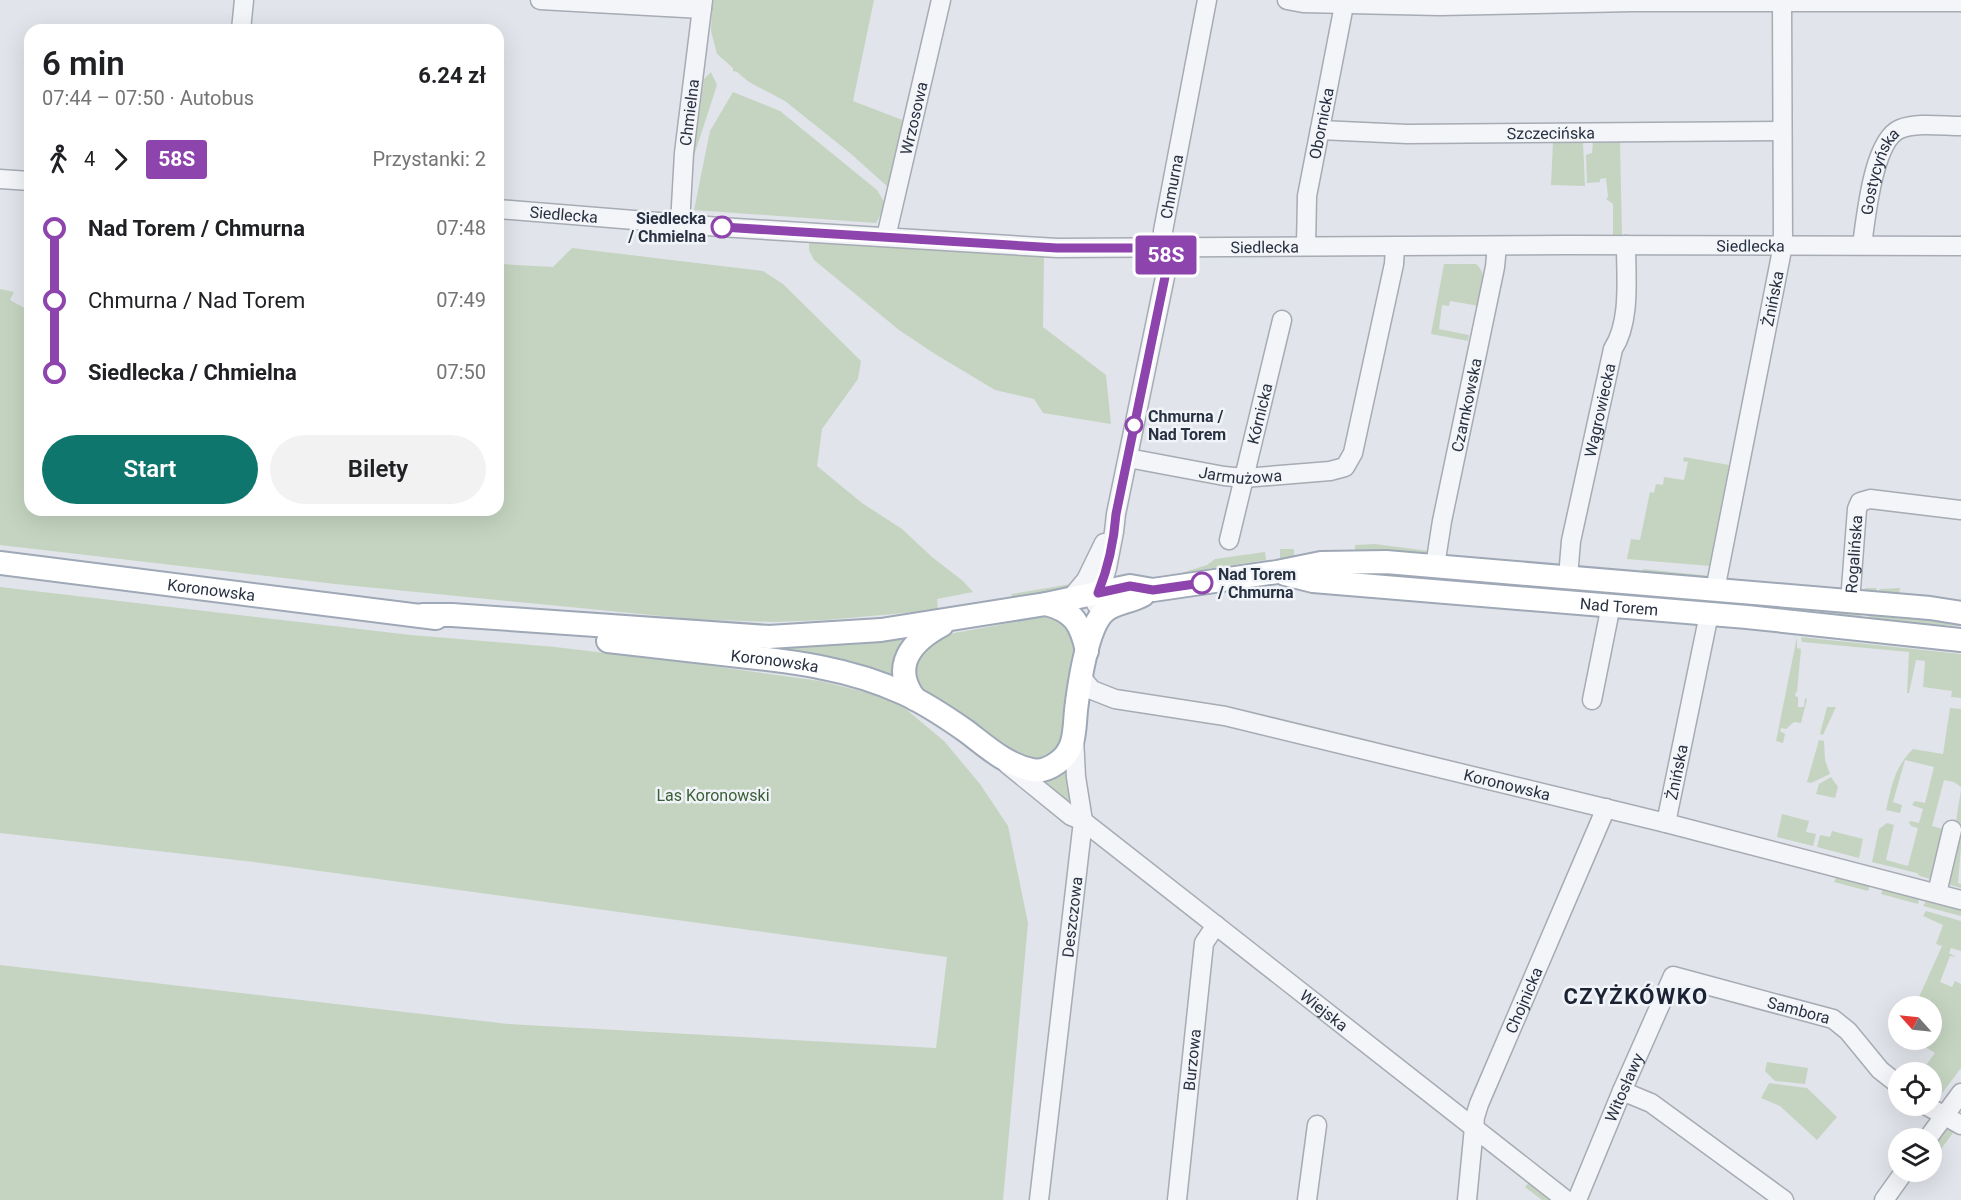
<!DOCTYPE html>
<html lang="pl">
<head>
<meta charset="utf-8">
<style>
  :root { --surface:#fff; --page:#f2f2f2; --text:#202124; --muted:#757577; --accent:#0f766e }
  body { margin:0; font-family:Roboto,sans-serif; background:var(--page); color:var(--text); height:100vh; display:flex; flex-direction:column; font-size:22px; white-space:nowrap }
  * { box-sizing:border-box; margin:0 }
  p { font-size:20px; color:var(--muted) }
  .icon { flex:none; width:33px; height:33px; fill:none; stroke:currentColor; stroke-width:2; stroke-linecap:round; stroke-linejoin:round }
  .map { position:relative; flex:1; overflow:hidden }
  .sheet { position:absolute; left:24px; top:24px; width:480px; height:492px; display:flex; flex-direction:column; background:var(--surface); border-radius:18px; box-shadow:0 6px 24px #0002 }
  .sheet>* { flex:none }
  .badge { padding:0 12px; border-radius:4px; font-size:21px; line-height:39px }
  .needle { width:39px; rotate:297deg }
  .buttons { position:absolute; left:1888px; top:996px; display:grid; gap:12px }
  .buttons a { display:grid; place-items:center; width:54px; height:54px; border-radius:50%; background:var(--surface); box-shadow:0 6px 24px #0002; font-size:30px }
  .map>.badge { position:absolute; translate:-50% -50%; box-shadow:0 0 0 3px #fff }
  .legs { display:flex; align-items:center; gap:9px; height:66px; padding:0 18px; font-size:20px }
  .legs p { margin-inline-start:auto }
  .headline { display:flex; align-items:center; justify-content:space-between; height:102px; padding:0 18px }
  h1 { font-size:33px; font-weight:600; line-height:45px }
  .button { display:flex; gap:12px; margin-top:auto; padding:12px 18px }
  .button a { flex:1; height:69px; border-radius:36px; background:var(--accent); color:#fff; font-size:24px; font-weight:600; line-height:69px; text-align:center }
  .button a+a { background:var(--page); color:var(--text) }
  ul { padding:0 18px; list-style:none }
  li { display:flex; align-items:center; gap:21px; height:72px; font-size:22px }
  li i { display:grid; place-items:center; width:9px; height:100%; margin:0 8px; background:currentColor }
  li i::after { content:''; width:15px; height:15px; margin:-8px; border:4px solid; border-radius:50%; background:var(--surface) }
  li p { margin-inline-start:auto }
  li:first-child i { background:linear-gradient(#0000 50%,currentColor 0) }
  li:last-child i { background:linear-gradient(currentColor 50%,#0000 0) }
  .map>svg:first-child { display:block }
  .green { fill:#c5d4c1 }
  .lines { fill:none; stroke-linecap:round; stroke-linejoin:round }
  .minor-casing { stroke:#a6abb4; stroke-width:21 }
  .major-casing { stroke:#9fa8b6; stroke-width:26 }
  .minor { stroke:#f4f5f8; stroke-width:18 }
  .major { stroke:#fff; stroke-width:22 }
  .line-1-casing { stroke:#fff; stroke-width:14 }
  .line-1 { stroke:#8e44ad; stroke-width:9 }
  .stop-1-dot { fill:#fff; stroke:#8e44ad; stroke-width:3 }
  .labels { text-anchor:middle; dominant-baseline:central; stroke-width:5; stroke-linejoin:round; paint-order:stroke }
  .street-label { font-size:16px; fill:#283142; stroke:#f0f3f7 }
  .stop-label { font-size:16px; font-weight:bold; fill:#283142; stroke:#f0f3f7; text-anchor:start }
  .park-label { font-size:16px; fill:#3b5f35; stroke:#f0f3f7 }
  .district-label { font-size:22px; font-weight:bold; letter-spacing:1.5px; fill:#1a2233; stroke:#f0f3f7 }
</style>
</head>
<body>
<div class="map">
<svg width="1961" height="1200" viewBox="0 0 1961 1200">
  <rect width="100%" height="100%" fill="#e1e4ea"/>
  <g class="green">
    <path d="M 712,0 L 874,0 L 853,101 L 905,121 L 888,187 L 850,153 L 785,101 L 749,82 L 737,72 L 733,71 L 733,68 L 717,54 L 711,31 Z"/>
    <path d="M 711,72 L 717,85 L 693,159 L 704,79 Z"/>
    <path d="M 733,92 L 780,111 L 877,190 L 886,205 L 876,223 L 694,210 L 710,131 Z"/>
    <path d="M 1553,142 L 1583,143 L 1585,186 L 1551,185 Z"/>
    <path d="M 1593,142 L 1620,142 L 1622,235 L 1613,235 L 1613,204 L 1606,199 L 1608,197 L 1606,178 L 1600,179 L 1600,182 L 1587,183 L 1586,155 L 1592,153 Z"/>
    <path d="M 809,242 L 1044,256 L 1043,327 L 1106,375 L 1111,424 L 1043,413 L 1034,399 L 995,390 L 935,354 L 899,330 L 814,260 L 809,250 Z"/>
    <path d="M 572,248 L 763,271 L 783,284 L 861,361 L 858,379 L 822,429 L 817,466 L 862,503 L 902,529 L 932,557 L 963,581 L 973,592 L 937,599 L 938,610 L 826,620 L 774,622 L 692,619 L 335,584 L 0,545 L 0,289 L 14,292 L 10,300 L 30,311 L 30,510 L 498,510 L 498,260 L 501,264 L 553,267 Z"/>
    <path d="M 1444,264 L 1476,264 C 1489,274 1481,293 1479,306 L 1450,301 L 1449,306 L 1442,305 L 1439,329 L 1469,335 L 1468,341 L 1431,334 Z"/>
    <path d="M 1684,457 L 1729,465 L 1710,566 L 1627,559 L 1631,539 L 1640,540 L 1650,492 L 1654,493 L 1656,484 L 1663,485 L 1664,477 L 1684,480 L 1688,462 L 1683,461 Z"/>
    <path d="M 1375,544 L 1429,551 L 1431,555 L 1355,555 L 1355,545 Z"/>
    <path d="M 1280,549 L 1294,549 L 1294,556 L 1280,559 Z"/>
    <path d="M 1265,552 L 1266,560 L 1181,573 L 1207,565 L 1215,559 Z"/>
    <path d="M 1358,569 L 1718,597 L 1717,602 L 1696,600 L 1695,606 L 1304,571 Z"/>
    <path d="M 1643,569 L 1710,576 L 1704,581 L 1642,575 Z"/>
    <path d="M 1077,583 L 1062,593 L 1011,597 L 1012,594 Z"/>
    <path d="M 0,587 L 411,635 L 555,647 L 698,664 L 820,681 L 877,695 L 901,705 L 944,741 L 980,784 L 1008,826 L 1028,923 L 1003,1200 L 0,1200 L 0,965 L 508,1024 L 936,1048 L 947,957 L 254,862 L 0,833 Z"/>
    <path d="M 1865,588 L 1876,588 L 1878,592 L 1880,589 L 1900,588 L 1899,595 L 1864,593 Z"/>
    <path d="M 1728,599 L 1961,620 L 1961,626 L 1868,621 L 1869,614 L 1861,614 L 1861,621 L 1726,607 Z"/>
    <path d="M 1051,612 L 1079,635 L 1067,744 L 1034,766 L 926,699 L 910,669 L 938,636 L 1004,624 L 1033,614 Z"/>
    <path d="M 913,633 L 901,684 L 642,636 Z"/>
    <path d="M 1797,637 L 1797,648 L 1801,649 L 1797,692 L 1796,692 L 1795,696 L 1798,697 L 1798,707 L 1804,707 L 1805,698 L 1807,699 L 1801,723 L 1794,722 L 1786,729 L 1781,728 L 1780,731 L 1785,734 L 1783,743 L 1776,741 Z"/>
    <path d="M 1801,637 L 1961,654 L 1961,698 L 1951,697 L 1952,691 L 1923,687 L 1925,661 L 1916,660 L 1909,693 L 1907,693 L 1909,652 L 1802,642 Z"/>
    <path d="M 1827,707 L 1836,707 L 1823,735 L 1820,734 Z"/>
    <path d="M 1950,708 L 1961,709 L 1961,787 L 1954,782 L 1944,780 L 1932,826 L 1946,830 L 1949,820 L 1951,821 L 1950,824 L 1954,833 L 1961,790 L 1961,848 L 1958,883 L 1961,884 L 1961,888 L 1920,876 L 1917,873 L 1872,862 L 1879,829 L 1887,823 L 1894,825 L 1886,860 L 1908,866 L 1918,828 L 1911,826 L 1909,822 L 1911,821 L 1919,823 L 1923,809 L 1912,805 L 1915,801 L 1925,803 L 1934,767 L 1905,760 L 1893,802 L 1902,805 L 1900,813 L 1886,810 C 1892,785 1894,768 1913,749 L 1943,754 Z"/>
    <path d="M 1819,740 L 1824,741 L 1825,760 L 1830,774 L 1811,783 L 1807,782 Z"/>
    <path d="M 1066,765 L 1073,809 L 1035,777 Z"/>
    <path d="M 1831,777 L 1838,787 L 1835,798 L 1816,794 L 1819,784 Z"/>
    <path d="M 1782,814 L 1809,821 L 1806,832 L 1816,834 L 1813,846 L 1777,837 Z"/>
    <path d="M 1832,831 L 1863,839 L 1859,858 L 1817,847 L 1820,835 L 1830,837 Z"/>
    <path d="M 1836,878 L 1850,878 L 1870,885 L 1868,891 L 1834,882 Z"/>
    <path d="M 1883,888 L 1920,896 L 1918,904 L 1881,894 Z"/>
    <path d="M 1928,898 L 1961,907 L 1961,916 L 1923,906 Z"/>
    <path d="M 1926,911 L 1961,921 L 1961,951 L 1951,948 L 1949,953 L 1956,957 L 1950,956 L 1940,982 L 1952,987 L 1955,981 L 1961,984 L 1961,1068 L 1940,1096 L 1936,1098 L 1932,1097 L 1932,1072 L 1921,1072 L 1935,1053 L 1914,1040 L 1932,1040 L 1932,1006 L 1915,1006 L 1942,946 L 1936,944 L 1943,925 L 1923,916 Z"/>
    <path d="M 1767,1062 L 1808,1068 L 1805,1084 L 1775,1081 L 1765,1071 Z"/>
    <path d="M 1769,1083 L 1807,1088 L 1837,1117 L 1817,1140 L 1780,1106 L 1761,1098 Z"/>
    <path d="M 1947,1128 L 1956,1129 L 1932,1161 L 1932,1145 Z"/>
    <path d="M 1532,1179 L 1558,1200 L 1542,1200 L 1525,1187 Z"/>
  </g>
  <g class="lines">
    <g class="minor-casing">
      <g id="minor">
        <path d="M 540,0 L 702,9"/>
        <path d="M 1287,0 L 1303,3 L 1440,6 L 1633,2 L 1961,2"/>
        <path d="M 241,30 L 244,0"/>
        <path id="s1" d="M 1320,130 L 1407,134 L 1782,131"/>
        <path d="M 0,179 L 30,181"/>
        <path id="s2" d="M 498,209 L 720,227 L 1057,248 L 1566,245 L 1961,246"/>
        <path id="s3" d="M 680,224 L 684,153 L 703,0"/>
        <path id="s4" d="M 886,237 L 941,0"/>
        <path id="s5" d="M 1862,245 C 1866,218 1873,140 1900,129 C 1917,122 1943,126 1961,126"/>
        <path id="s6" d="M 1306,246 L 1307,196 L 1345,0"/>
        <path id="s7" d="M 1128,458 L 1224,476 L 1244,478 L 1330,471 L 1345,467 L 1353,453 L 1394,264 L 1395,247"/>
        <path id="s8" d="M 1229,540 L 1282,320"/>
        <path id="s9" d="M 1435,566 L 1442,521 L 1495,267 L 1497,246"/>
        <path id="s10" d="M 1568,577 L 1571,541 L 1613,349 C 1631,321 1626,278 1626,245"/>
        <path id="s11" d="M 1715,590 L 1783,245 L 1782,2 L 1783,0"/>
        <path d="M 1070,599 L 1086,580 L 1104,543"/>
        <path id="s12" d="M 1850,602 L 1857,509 L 1860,502 L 1870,499 L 1961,510"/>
        <path id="s13" d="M 1096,604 L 1107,568 L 1114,532 L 1116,514 L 1166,272 L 1167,264 L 1163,231 L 1207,0"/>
        <path id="s14" d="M 1082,678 L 1092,690 L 1115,699 L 1225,716 L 1666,823 L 1961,900"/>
        <path d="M 1592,700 L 1611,605"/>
        <path id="s15" d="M 1007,764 L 1071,816 L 1083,821 L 1566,1200"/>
        <path id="s16" d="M 1666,823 L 1709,614"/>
        <path d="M 1937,893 L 1952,830"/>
        <path d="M 1622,1091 L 1651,1103 L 1784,1200"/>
        <path d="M 1927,1106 L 1961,1125"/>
        <path d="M 1928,1138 L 1961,1093"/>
        <path id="s17" d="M 1039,1200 L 1083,821 L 1076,777 L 1074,737"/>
        <path id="s18" d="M 1177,1200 L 1204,943 L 1216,925"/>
        <path d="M 1307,1200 L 1317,1125"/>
        <path id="s19" d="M 1467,1200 L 1475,1117 L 1479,1104 L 1606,808"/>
        <path id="s20" d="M 1577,1200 L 1622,1091 L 1673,976 L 1833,1019 L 1848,1031 L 1880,1070 L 1899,1085"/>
        <path d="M 1884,1200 L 1904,1172"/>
      </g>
    </g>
    <g class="major-casing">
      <g id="major">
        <path id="s21" d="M 0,563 L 436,618"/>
        <path id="s22" d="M 1285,574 L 1313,581 L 1747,617 L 1961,640"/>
        <path d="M 1046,604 C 1074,611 1081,624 1087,651"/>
        <path d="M 423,615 L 452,615 L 769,637 L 881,630 L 1046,604 L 1130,586 L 1153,590 L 1277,572 L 1321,563 L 1386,562 L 1930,608 L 1961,613"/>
        <path id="s23" d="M 608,641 C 649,646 690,650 731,655 C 790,661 849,668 903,693 C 925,703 946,717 966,731 C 986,746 1006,765 1032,770 C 1041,772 1050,768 1057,763 C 1076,750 1074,730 1076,710 C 1079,685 1087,626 1105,611 C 1116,602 1131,602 1143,595"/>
        <path d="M 915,699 C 890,666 912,641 942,625"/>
      </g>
    </g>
    <use href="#minor" class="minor"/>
    <use href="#major" class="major"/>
  </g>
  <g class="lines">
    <g class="line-1-casing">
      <path id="line-1" d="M 722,227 L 1057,248 L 1166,248 L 1166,272 L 1116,514 C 1114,541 1108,568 1098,593 L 1130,586 L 1153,590 L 1202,583"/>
    </g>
    <use href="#line-1" class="line-1"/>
  </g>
  <g class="stop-1-dot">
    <circle cx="722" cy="227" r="10"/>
    <circle cx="1134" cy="425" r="8"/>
    <circle cx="1202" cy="583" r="10"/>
  </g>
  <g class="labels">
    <g class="street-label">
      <text stroke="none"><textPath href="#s3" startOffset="112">Chmielna</textPath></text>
      <text stroke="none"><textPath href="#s4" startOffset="122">Wrzosowa</textPath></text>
      <text stroke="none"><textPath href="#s6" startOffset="124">Obornicka</textPath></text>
      <text stroke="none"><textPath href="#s1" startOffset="231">Szczecińska</textPath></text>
      <text stroke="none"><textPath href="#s5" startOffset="76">Gostycyńska</textPath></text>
      <text stroke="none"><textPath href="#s13" startOffset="426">Chmurna</textPath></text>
      <text stroke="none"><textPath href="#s2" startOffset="66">Siedlecka</textPath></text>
      <text stroke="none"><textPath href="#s2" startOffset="1254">Siedlecka</textPath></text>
      <text stroke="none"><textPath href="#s2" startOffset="768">Siedlecka</textPath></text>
      <text stroke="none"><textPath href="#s11" startOffset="297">Żnińska</textPath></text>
      <text stroke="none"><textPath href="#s9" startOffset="164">Czarnkowska</textPath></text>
      <text stroke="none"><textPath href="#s10" startOffset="170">Wągrowiecka</textPath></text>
      <text stroke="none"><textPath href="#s8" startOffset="130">Kórnicka</textPath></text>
      <text stroke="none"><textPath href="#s7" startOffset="114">Jarmużowa</textPath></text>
      <text stroke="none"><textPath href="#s12" startOffset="48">Rogalińska</textPath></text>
      <text stroke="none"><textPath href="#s21" startOffset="213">Koronowska</textPath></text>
      <text stroke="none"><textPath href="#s22" startOffset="336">Nad Torem</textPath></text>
      <text stroke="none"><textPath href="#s23" startOffset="168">Koronowska</textPath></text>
      <text stroke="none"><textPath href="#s16" startOffset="52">Żnińska</textPath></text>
      <text stroke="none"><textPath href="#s14" startOffset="442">Koronowska</textPath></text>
      <text stroke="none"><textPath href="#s17" startOffset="285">Deszczowa</textPath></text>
      <text stroke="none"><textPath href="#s19" startOffset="210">Chojnicka</textPath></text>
      <text stroke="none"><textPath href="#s15" startOffset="402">Wiejska</textPath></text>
      <text stroke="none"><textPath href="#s20" startOffset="374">Sambora</textPath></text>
      <text stroke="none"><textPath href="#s18" startOffset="141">Burzowa</textPath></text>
      <text stroke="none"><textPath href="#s20" startOffset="122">Witosławy</textPath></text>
    </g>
    <g class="stop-label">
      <text x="706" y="218" text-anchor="end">Siedlecka<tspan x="706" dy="18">/ Chmielna</tspan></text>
      <text x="1148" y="416">Chmurna /<tspan x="1148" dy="18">Nad Torem</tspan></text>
      <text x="1218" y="574">Nad Torem<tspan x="1218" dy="18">/ Chmurna</tspan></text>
    </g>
    <g class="park-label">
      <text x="713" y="795">Las Koronowski</text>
    </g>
    <g class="district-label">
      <text x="1636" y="996">CZYŻKÓWKO</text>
    </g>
  </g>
</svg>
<div class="buttons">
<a><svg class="needle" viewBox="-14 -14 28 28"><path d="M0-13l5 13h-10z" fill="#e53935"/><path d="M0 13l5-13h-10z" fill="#757577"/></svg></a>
<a><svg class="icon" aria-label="locate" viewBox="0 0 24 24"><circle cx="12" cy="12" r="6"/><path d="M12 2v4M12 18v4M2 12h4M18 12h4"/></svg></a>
<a><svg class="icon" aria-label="layers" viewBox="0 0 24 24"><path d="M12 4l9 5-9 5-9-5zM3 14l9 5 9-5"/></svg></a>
</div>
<b class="badge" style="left:1166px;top:255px;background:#8e44ad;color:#fff">58S</b>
<section class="sheet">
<div class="headline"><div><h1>6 min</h1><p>07:44 – 07:50 · Autobus</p></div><b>6.24 zł</b></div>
<div class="legs"><svg class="icon" aria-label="walk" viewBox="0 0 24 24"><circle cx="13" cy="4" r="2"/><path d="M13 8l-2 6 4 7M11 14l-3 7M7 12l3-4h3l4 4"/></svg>4<svg class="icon" aria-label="forward" viewBox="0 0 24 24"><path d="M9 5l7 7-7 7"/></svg><b class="badge" style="background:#8e44ad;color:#fff">58S</b><p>Przystanki: 2</p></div>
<ul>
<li><i style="color:#8e44ad"></i><b>Nad Torem / Chmurna</b><p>07:48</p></li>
<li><i style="color:#8e44ad"></i><span>Chmurna / Nad Torem</span><p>07:49</p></li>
<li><i style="color:#8e44ad"></i><b>Siedlecka / Chmielna</b><p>07:50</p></li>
</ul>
<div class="button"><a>Start</a><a>Bilety</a></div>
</section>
</div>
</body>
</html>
